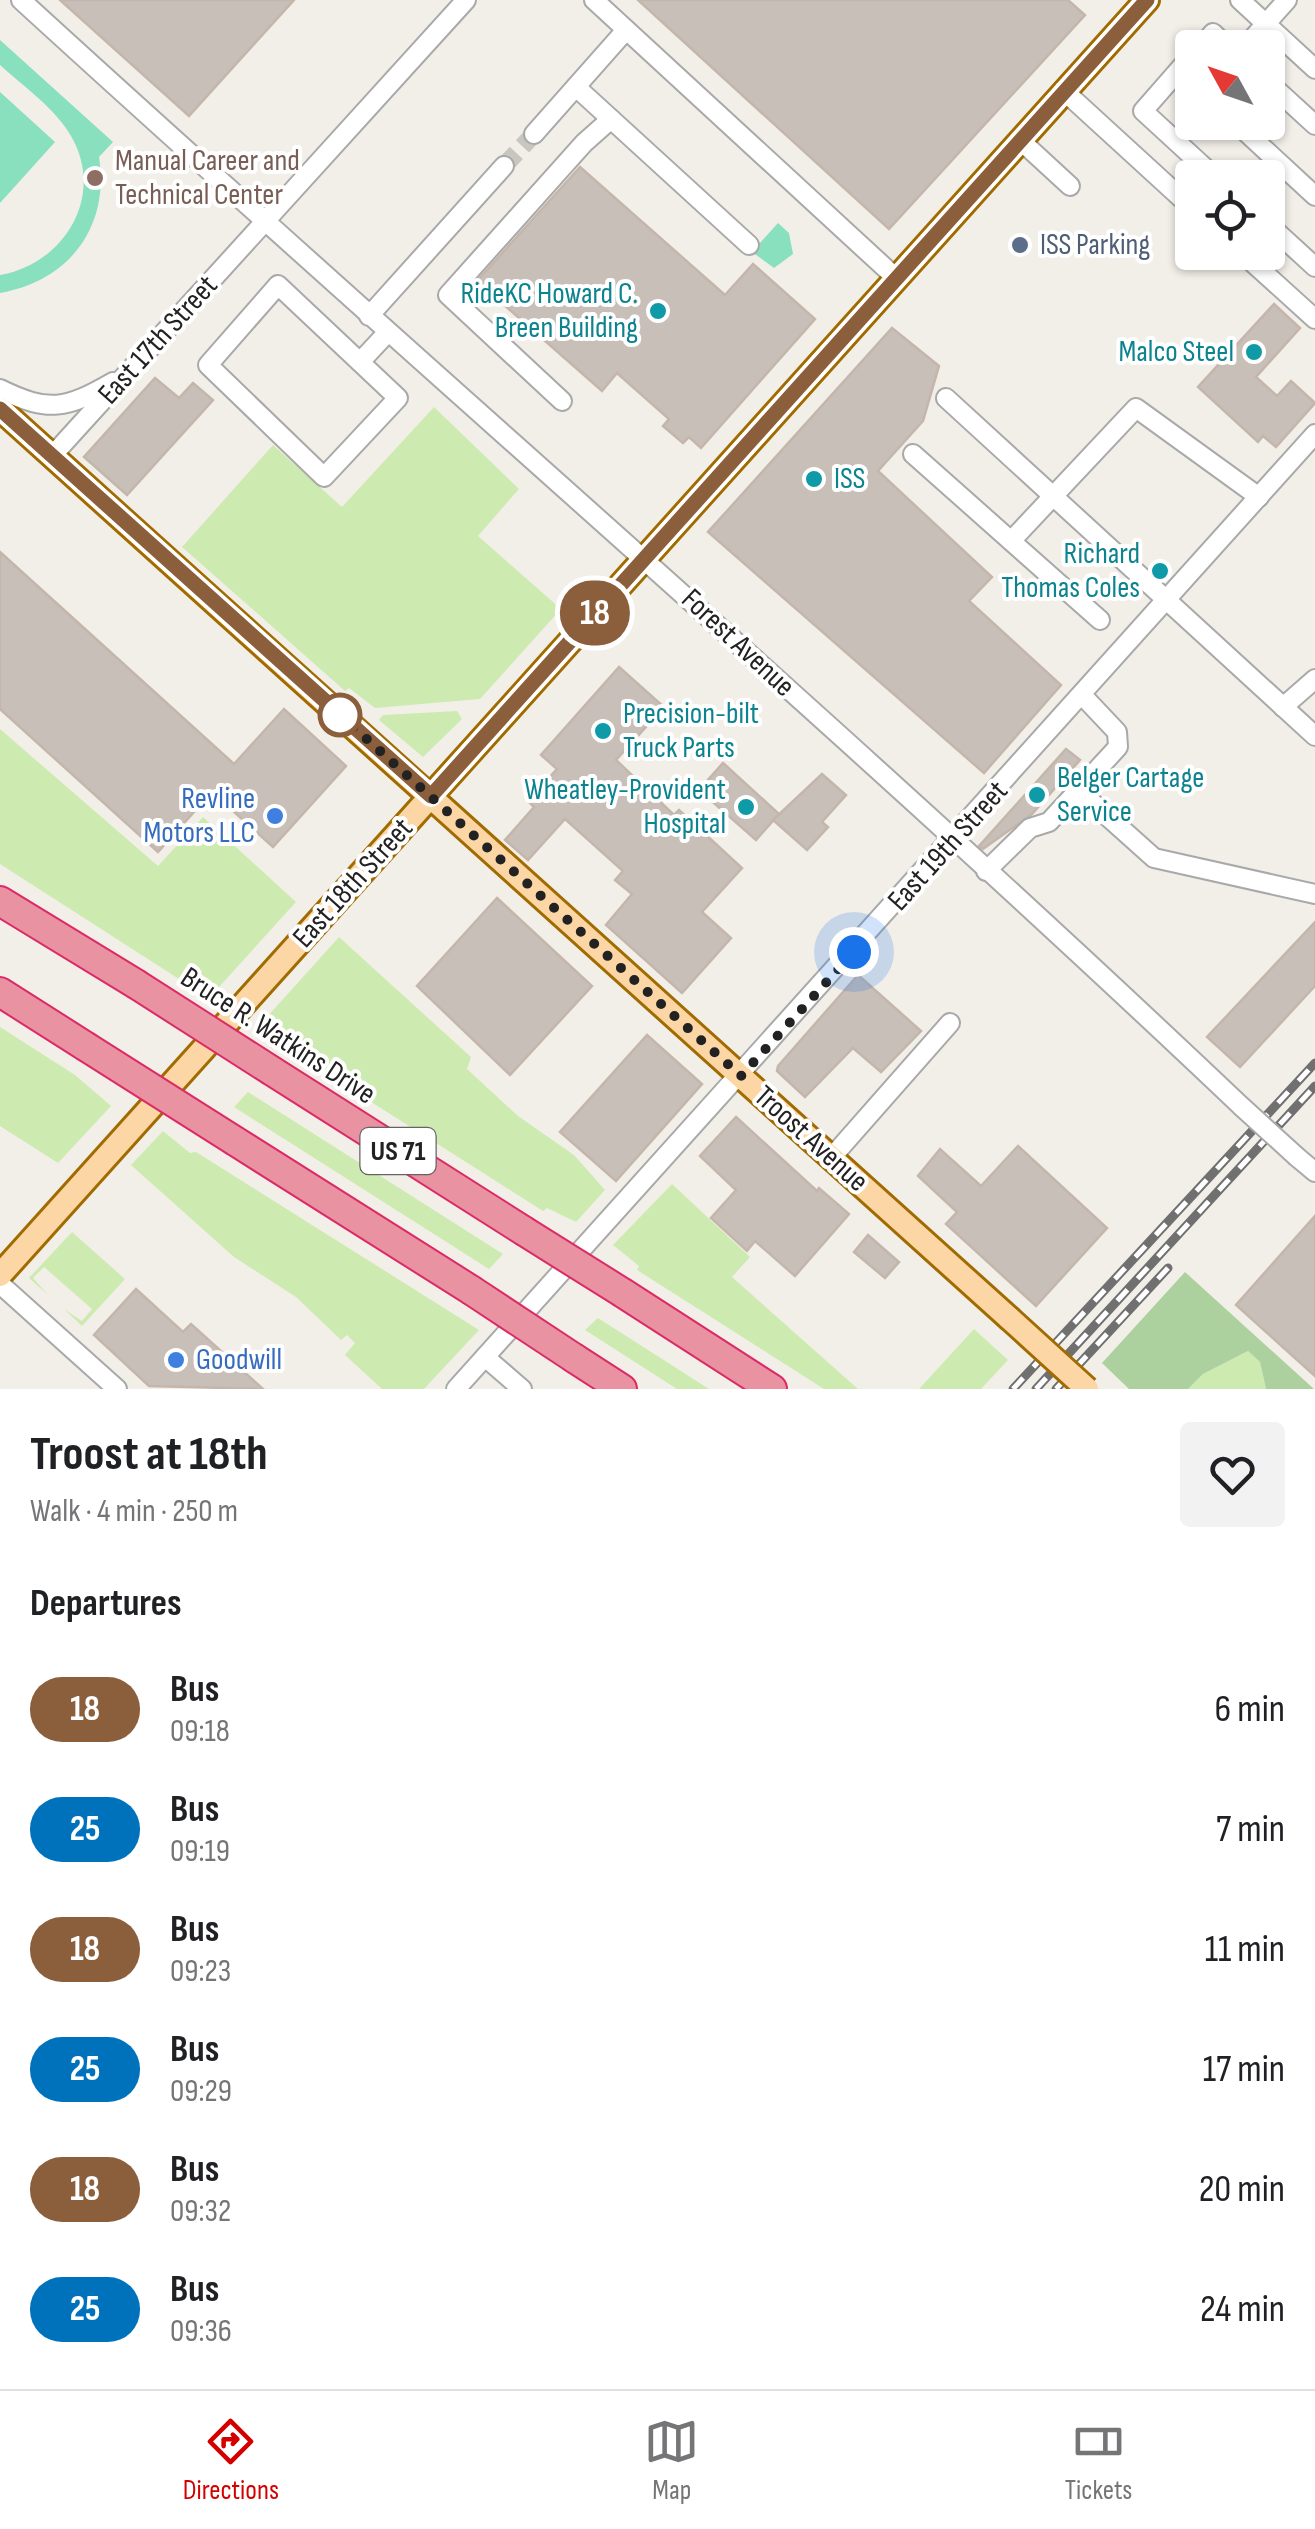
<!DOCTYPE html>
<html lang="en">
<head>
<meta charset="utf-8">
<style>
  :root { --surface:#fff; --page:#f2f2f2; --text:#202124; --muted:#757577; --line:#e0e0e0; --accent:#d40000 }
  body { margin:0; font-family:"Sofia Sans Condensed",sans-serif; background:var(--page); color:var(--text); height:100vh; display:flex; flex-direction:column; font-size:38px; white-space:nowrap }
  * { box-sizing:border-box; margin:0 }
  p { font-size:32px; color:var(--muted) }
  .icon { flex:none; width:55px; height:55px; fill:none; stroke:currentColor; stroke-width:2; stroke-linecap:round; stroke-linejoin:round }
  .map { position:relative; height:1389px; overflow:hidden }
  .drawer { display:flex; flex-direction:column; background:var(--surface); flex:1 }
  .drawer>* { flex:none }
  .badge { padding:0 20px; border-radius:32px; font-size:35px; line-height:65px }
  .needle { width:65px; rotate:310deg }
  .tools { position:absolute; left:1175px; top:30px; display:grid; gap:20px }
  .tools a { display:grid; place-items:center; width:110px; height:110px; border-radius:10px; background:var(--surface); box-shadow:0 2px 8px #0004; font-size:50px }
  .you { position:absolute; width:50px; height:50px; margin:-25px; border:8px solid #fff; border-radius:50%; background:#1a73e8; box-shadow:0 0 0 15px #1a73e833 }
  .map>.badge { position:absolute; translate:-50% -50%; box-shadow:0 0 0 5px #fff }
  h2 { padding:0 30px; font-size:38px; line-height:90px }
  .round { display:grid; place-items:center; flex:none; width:105px; height:105px; border-radius:10px; background:var(--page) }
  .overview { display:flex; align-items:center; justify-content:space-between; height:170px; padding:0 30px }
  h1 { font-size:48px; font-weight:700; line-height:75px }
  ul { padding:0; list-style:none }
  li { display:flex; align-items:center; gap:30px; height:120px; padding:0 30px }
  li div { flex:1 }
  li b { display:block; font-size:38px }
  li em { font-style:normal }
  li .badge { min-width:110px; font-weight:700; text-align:center }
  .tab-bar { display:flex; justify-content:space-around; align-items:center; height:140px; border-top:2px solid var(--line); background:var(--surface); font-size:28px; color:var(--muted) }
  .tab-bar a { display:grid; justify-items:center; gap:5px }
  .tab-bar .selected { color:var(--accent) }
  .map>svg:first-child { display:block }
  .grass { fill:#cdebb0 }
  .forest { fill:#add19e }
  .pitch { fill:#88e0be }
  .building { fill:#c7bfb8; stroke:#c4b6ab; stroke-width:2.5 }
  .lines { fill:none; stroke-linecap:round; stroke-linejoin:round }
  .minor-tunnel { stroke:#c8c6c1; stroke-width:18; stroke-dasharray:18 9; stroke-linecap:butt }
  .minor-casing { stroke:#a9a9a9; stroke-width:22 }
  .major-casing { stroke:#a06b00; stroke-width:28 }
  .highway-casing { stroke:#dc2a67; stroke-width:32 }
  .minor { stroke:#fff; stroke-width:18 }
  .major { stroke:#fcd6a4; stroke-width:22 }
  .highway { stroke:#e892a2; stroke-width:28 }
  .rail-casing { stroke:#707070; stroke-width:9 }
  .rail { stroke:#fff; stroke-width:5; stroke-dasharray:15; stroke-linecap:butt }
  .minor-bridge-casing { stroke:#a9a9a9; stroke-width:22; stroke-linecap:butt }
  .major-bridge-casing { stroke:#a06b00; stroke-width:28; stroke-linecap:butt }
  .highway-bridge-casing { stroke:#dc2a67; stroke-width:32; stroke-linecap:butt }
  .minor-bridge { stroke:#fff; stroke-width:18 }
  .major-bridge { stroke:#fcd6a4; stroke-width:22 }
  .highway-bridge { stroke:#e892a2; stroke-width:28 }
  .line-casing { stroke:#fff; stroke-width:22 }
  .line { stroke:#8b5e3c; stroke-width:15 }
  .walk { stroke:#222; stroke-width:10; stroke-dasharray:0 18 }
  .education-dot { fill:#8d6e63; stroke:#fff; stroke-width:4 }
  .service-dot { fill:#5c6f8a; stroke:#fff; stroke-width:4 }
  .culture-dot { fill:#0f9aa8; stroke:#fff; stroke-width:4 }
  .stop-dot { fill:#fff; stroke:#8b5e3c; stroke-width:5 }
  .shop-dot { fill:#3f7fe0; stroke:#fff; stroke-width:4 }
  .labels { text-anchor:middle; dominant-baseline:central; stroke-width:8; stroke-linejoin:round; paint-order:stroke }
  .shield { fill:#fff; stroke:#646464; stroke-width:2.5 }
  .shield-label { font-size:28px; font-weight:bold; fill:#222 }
  .education-label { font-size:30px; fill:#785e54; stroke:#fff; text-anchor:start }
  .service-label { font-size:30px; fill:#4e5e75; stroke:#fff; text-anchor:start }
  .culture-label { font-size:30px; fill:#0d838f; stroke:#fff; text-anchor:end }
  .street-label { font-size:30px; fill:#222; stroke:#fff }
  .shop-label { font-size:30px; fill:#366cbe; stroke:#fff; text-anchor:end }
</style>
</head>
<body>
<div class="map">
<svg width="1315" height="1389" viewBox="0 0 1315 1389">
  <rect width="100%" height="100%" fill="#f2efe9"/>
  <g class="grass">
    <path d="M 434,407 L 519,489 L 478,536 L 561,609 L 480,699 L 375,708 L 349,688 L 345,691 L 182,547 L 273,445 L 342,507 Z"/>
    <path d="M 457,711 L 462,719 L 423,757 L 379,720 L 383,715 Z"/>
    <path d="M 0,729 L 158,866 L 203,817 L 296,902 L 209,998 L 193,988 L 0,864 Z"/>
    <path d="M 339,937 L 471,1057 L 467,1069 L 518,1116 L 574,1155 L 605,1190 L 576,1222 L 547,1208 L 543,1211 L 305,1060 L 277,1033 L 272,1037 L 257,1028 Z"/>
    <path d="M 0,1027 L 75,1075 L 111,1106 L 58,1163 L 0,1126 Z"/>
    <path d="M 248,1092 L 503,1254 L 489,1269 L 234,1107 Z"/>
    <path d="M 163,1131 L 190,1153 L 196,1152 L 479,1330 L 424,1389 L 382,1389 L 345,1355 L 355,1343 L 347,1335 L 341,1340 L 296,1297 L 234,1257 L 131,1165 Z"/>
    <path d="M 672,1184 L 750,1257 L 732,1277 L 858,1389 L 824,1389 L 637,1270 L 639,1266 L 613,1245 Z"/>
    <path d="M 72,1232 L 125,1279 L 82,1326 L 64,1309 L 82,1321 L 92,1309 L 44,1267 L 33,1278 L 48,1295 L 29,1278 Z"/>
    <path d="M 598,1318 L 709,1389 L 677,1389 L 585,1330 Z"/>
    <path d="M 974,1329 L 1008,1360 L 981,1389 L 919,1389 Z"/>
    <path d="M 1248,1351 L 1260,1362 L 1266,1389 L 1188,1389 L 1203,1374 Z"/>
  </g>
  <path class="forest" d="M 1185,1272 L 1314,1389 L 1266,1389 L 1260,1362 L 1248,1351 L 1203,1374 L 1188,1389 L 1129,1389 L 1102,1363 Z"/>
  <g class="pitch">
    <path d="M 0,40 L 113,142 L 99,157 C 110,227 69,281 0,293 L 0,275 C 64,264 106,196 71,136 C 55,108 24,87 0,65 Z"/>
    <path d="M 0,92 L 55,142 L 0,203 Z"/>
    <path d="M 778,223 L 789,233 L 793,254 L 774,268 L 752,252 Z"/>
  </g>
  <g class="building">
    <path d="M 60,0 L 294,0 L 189,116 Z"/>
    <path d="M 638,0 L 1068,0 L 1085,15 L 889,229 Z"/>
    <path d="M 580,167 L 725,295 L 753,264 L 815,319 L 701,448 L 689,437 L 683,443 L 663,426 L 669,419 L 617,373 L 602,391 L 477,281 Z"/>
    <path d="M 1274,304 L 1300,328 L 1256,377 L 1277,396 L 1291,381 L 1315,403 L 1276,447 L 1263,436 L 1258,442 L 1198,387 Z"/>
    <path d="M 892,328 L 939,366 L 923,421 L 878,471 L 992,577 L 969,601 L 1061,685 L 984,773 L 708,532 Z"/>
    <path d="M 155,378 L 179,398 L 193,383 L 213,400 L 127,495 L 84,457 Z"/>
    <path d="M 0,552 L 234,764 L 284,709 L 346,766 L 273,847 L 212,792 L 158,852 L 0,709 Z"/>
    <path d="M 619,667 L 664,707 L 616,760 L 674,815 L 679,810 L 742,868 L 702,912 L 731,938 L 682,993 L 606,925 L 632,894 L 615,880 L 623,871 L 565,819 L 528,860 L 505,840 L 534,807 L 528,801 L 557,769 L 541,755 Z"/>
    <path d="M 1066,749 L 1080,760 L 1032,814 L 983,849 L 979,846 Z"/>
    <path d="M 723,763 L 779,814 L 756,840 L 699,790 Z"/>
    <path d="M 822,774 L 846,795 L 822,822 L 828,827 L 807,850 L 773,820 Z"/>
    <path d="M 497,898 L 592,986 L 510,1075 L 417,986 Z"/>
    <path d="M 1315,922 L 1315,986 L 1240,1067 L 1207,1037 Z"/>
    <path d="M 858,975 L 921,1031 L 881,1072 L 853,1048 L 805,1097 L 777,1071 L 778,1066 Z"/>
    <path d="M 647,1035 L 702,1084 L 616,1181 L 560,1132 Z"/>
    <path d="M 736,1117 L 817,1191 L 819,1188 L 849,1214 L 795,1276 L 755,1241 L 747,1251 L 711,1218 L 736,1190 L 700,1156 Z"/>
    <path d="M 1018,1146 L 1107,1228 L 1036,1306 L 946,1224 L 957,1212 L 918,1176 L 940,1149 L 981,1186 Z"/>
    <path d="M 1315,1216 L 1315,1376 L 1236,1305 Z"/>
    <path d="M 868,1235 L 899,1262 L 885,1278 L 854,1252 Z"/>
    <path d="M 136,1289 L 183,1332 L 191,1324 L 263,1389 L 149,1386 L 94,1335 Z"/>
  </g>
  <g class="lines">
    <path class="minor-tunnel" d="M 504,166 L 534,134"/>
    <g class="minor-casing">
      <g id="minor">
        <path d="M 21,0 C 426,371 843,728 1241,1106"/>
        <path d="M 594,0 L 895,277"/>
        <path d="M 1240,0 L 1315,69"/>
        <path d="M 1200,48 L 1213,33 L 1229,48"/>
        <path d="M 1244,48 L 1287,0"/>
        <path d="M 1192,55 L 1143,111 L 1216,178"/>
        <path d="M 1268,82 L 1315,125"/>
        <path d="M 576,87 L 749,245"/>
        <path d="M 1063,90 L 1192,208"/>
        <path d="M 1235,122 L 1315,196"/>
        <path d="M 534,134 L 626,30"/>
        <path d="M 1019,139 L 1070,186"/>
        <path d="M 1268,224 L 1315,267"/>
        <path d="M 1241,252 L 1315,319"/>
        <path d="M 278,285 L 398,398 L 324,477 L 208,365 Z"/>
        <path d="M 369,316 L 504,166"/>
        <path d="M 360,362 L 388,332"/>
        <path d="M 0,389 C 49,413 66,409 113,382"/>
        <path d="M 946,398 L 1315,736"/>
        <path d="M 562,401 L 448,295 L 584,143 L 611,119"/>
        <path d="M 913,454 L 1100,620"/>
        <path d="M 52,456 L 466,0"/>
        <path d="M 1011,541 L 1136,408 L 1259,497"/>
        <path d="M 1283,707 L 1315,679"/>
        <path d="M 1078,790 L 1154,858 L 1315,894"/>
        <path d="M 986,871 L 1030,828 L 1049,822 L 1118,747 L 1117,732 L 1082,695"/>
        <path d="M 832,1157 L 950,1023"/>
        <path d="M 1297,1157 L 1315,1172"/>
        <path d="M 0,1284 L 117,1389"/>
        <path d="M 485,1357 L 522,1389"/>
        <path d="M 456,1389 L 1315,434"/>
      </g>
    </g>
    <g class="major-casing">
      <g id="major">
        <path d="M 0,409 L 1009,1318"/>
        <path d="M 0,1275 L 1147,0"/>
      </g>
    </g>
    <g class="highway-casing">
      <g id="highway">
        <path d="M 0,901 L 136,984"/>
        <path d="M 0,992 L 85,1046"/>
        <path d="M 272,1071 L 524,1231"/>
        <path d="M 235,1141 L 471,1290"/>
        <path d="M 623,1293 L 772,1389"/>
        <path d="M 574,1358 L 622,1389"/>
      </g>
    </g>
    <use href="#minor" class="minor"/>
    <use href="#major" class="major"/>
    <use href="#highway" class="highway"/>
    <g class="rail-casing">
      <g id="rail">
        <path d="M 1013,1389 L 1315,1063"/>
        <path d="M 1036,1389 L 1315,1086"/>
        <path d="M 1056,1389 L 1168,1268"/>
      </g>
    </g>
    <use href="#rail" class="rail"/>
    <g class="minor-bridge-casing">
      <path id="minor-bridge" d="M 1241,1106 L 1297,1157"/>
    </g>
    <g class="major-bridge-casing">
      <path id="major-bridge" d="M 1009,1318 L 1087,1389"/>
    </g>
    <g class="highway-bridge-casing">
      <g id="highway-bridge">
        <path d="M 136,984 L 272,1071"/>
        <path d="M 85,1046 L 235,1141"/>
        <path d="M 524,1231 L 623,1293"/>
        <path d="M 471,1290 L 574,1358"/>
      </g>
    </g>
    <use href="#minor-bridge" class="minor-bridge"/>
    <use href="#major-bridge" class="major-bridge"/>
    <use href="#highway-bridge" class="highway-bridge"/>
  </g>
  <g class="lines">
    <g class="line-casing">
      <path id="line" d="M 0,409 L 431,796 L 1147,0"/>
    </g>
    <use href="#line" class="line"/>
    <path class="walk" d="M 340,715 L 741,1076 L 854,952"/>
  </g>
  <circle class="education-dot" cx="95" cy="178" r="10"/>
  <circle class="service-dot" cx="1020" cy="245" r="10"/>
  <g class="culture-dot">
    <circle cx="658" cy="311" r="10"/>
    <circle cx="1254" cy="352" r="10"/>
    <circle cx="814" cy="479" r="10"/>
    <circle cx="1160" cy="571" r="10"/>
    <circle cx="603" cy="731" r="10"/>
    <circle cx="1037" cy="795" r="10"/>
    <circle cx="746" cy="807" r="10"/>
  </g>
  <circle class="stop-dot" cx="340" cy="715" r="20"/>
  <g class="shop-dot">
    <circle cx="275" cy="816" r="10"/>
    <circle cx="176" cy="1360" r="10"/>
  </g>
  <g class="labels">
    <rect class="shield" x="360.5" y="1128" width="75" height="46" rx="8"/>
    <g class="shield-label">
      <text x="398" y="1151">US 71</text>
    </g>
    <g class="education-label">
      <text x="115" y="161">Manual Career and<tspan x="115" dy="34">Technical Center</tspan></text>
    </g>
    <g class="service-label">
      <text x="1040" y="245">ISS Parking</text>
    </g>
    <g class="culture-label">
      <text x="638" y="294">RideKC Howard C.<tspan x="638" dy="34">Breen Building</tspan></text>
      <text x="1234" y="352">Malco Steel</text>
      <text x="834" y="479" text-anchor="start">ISS</text>
      <text x="1140" y="554">Richard<tspan x="1140" dy="34">Thomas Coles</tspan></text>
      <text x="623" y="714" text-anchor="start">Precision-bilt<tspan x="623" dy="34">Truck Parts</tspan></text>
      <text x="1057" y="778" text-anchor="start">Belger Cartage<tspan x="1057" dy="34">Service</tspan></text>
      <text x="726" y="790">Wheatley-Provident<tspan x="726" dy="34">Hospital</tspan></text>
    </g>
    <g class="street-label">
      <text transform="translate(158 340) rotate(-48)">East 17th Street</text>
      <text transform="translate(738 643) rotate(43)">Forest Avenue</text>
      <text transform="translate(948 846) rotate(-48)">East 19th Street</text>
      <text transform="translate(353 883) rotate(-48)">East 18th Street</text>
      <text transform="translate(278 1036) rotate(33)">Bruce R. Watkins Drive</text>
      <text transform="translate(811 1139) rotate(42)">Troost Avenue</text>
    </g>
    <g class="shop-label">
      <text x="255" y="799">Revline<tspan x="255" dy="34">Motors LLC</tspan></text>
      <text x="196" y="1360" text-anchor="start">Goodwill</text>
    </g>
  </g>
</svg>
<div class="tools">
<a><svg class="needle" viewBox="-14 -14 28 28"><path d="M0-13l5 13h-10z" fill="#e53935"/><path d="M0 13l5-13h-10z" fill="#757577"/></svg></a>
<a><svg class="icon" aria-label="locate" viewBox="0 0 24 24"><circle cx="12" cy="12" r="6"/><path d="M12 2v4M12 18v4M2 12h4M18 12h4"/></svg></a>
</div>
<div class="you" style="left:854px;top:952px"></div>
<b class="badge" style="left:595px;top:613px;background:#8b5e3c;color:#fff">18</b>
</div>
<section class="drawer">
<div class="overview"><div><h1>Troost at 18th</h1><p>Walk · 4 min · 250 m</p></div><a class="round"><svg class="icon" aria-label="heart" viewBox="0 0 24 24"><path d="M12 20l-8-8c-3-5 5-10 8-4 3-6 11-1 8 4z"/></svg></a></div>
<h2>Departures</h2>
<ul>
<li><span class="badge" style="background:#8b5e3c;color:#fff">18</span><div><b>Bus</b><p>09:18</p></div><em>6 min</em></li>
<li><span class="badge" style="background:#0072bc;color:#fff">25</span><div><b>Bus</b><p>09:19</p></div><em>7 min</em></li>
<li><span class="badge" style="background:#8b5e3c;color:#fff">18</span><div><b>Bus</b><p>09:23</p></div><em>11 min</em></li>
<li><span class="badge" style="background:#0072bc;color:#fff">25</span><div><b>Bus</b><p>09:29</p></div><em>17 min</em></li>
<li><span class="badge" style="background:#8b5e3c;color:#fff">18</span><div><b>Bus</b><p>09:32</p></div><em>20 min</em></li>
<li><span class="badge" style="background:#0072bc;color:#fff">25</span><div><b>Bus</b><p>09:36</p></div><em>24 min</em></li>
</ul>
</section>
<nav class="tab-bar">
<a class="selected"><svg class="icon" aria-label="directions" viewBox="0 0 24 24"><path d="M12 3l9 9-9 9-9-9zM9 14v-3h6M13 9l2 2-2 2"/></svg>Directions</a>
<a><svg class="icon" aria-label="map" viewBox="0 0 24 24"><path d="M3 6l6-2 6 2 6-2v14l-6 2-6-2-6 2zM9 4v14M15 6v14"/></svg>Map</a>
<a><svg class="icon" aria-label="tickets" viewBox="0 0 24 24"><path d="M3 7h18v10H3zM15 7v10"/></svg>Tickets</a>
</nav>
</body>
</html>
